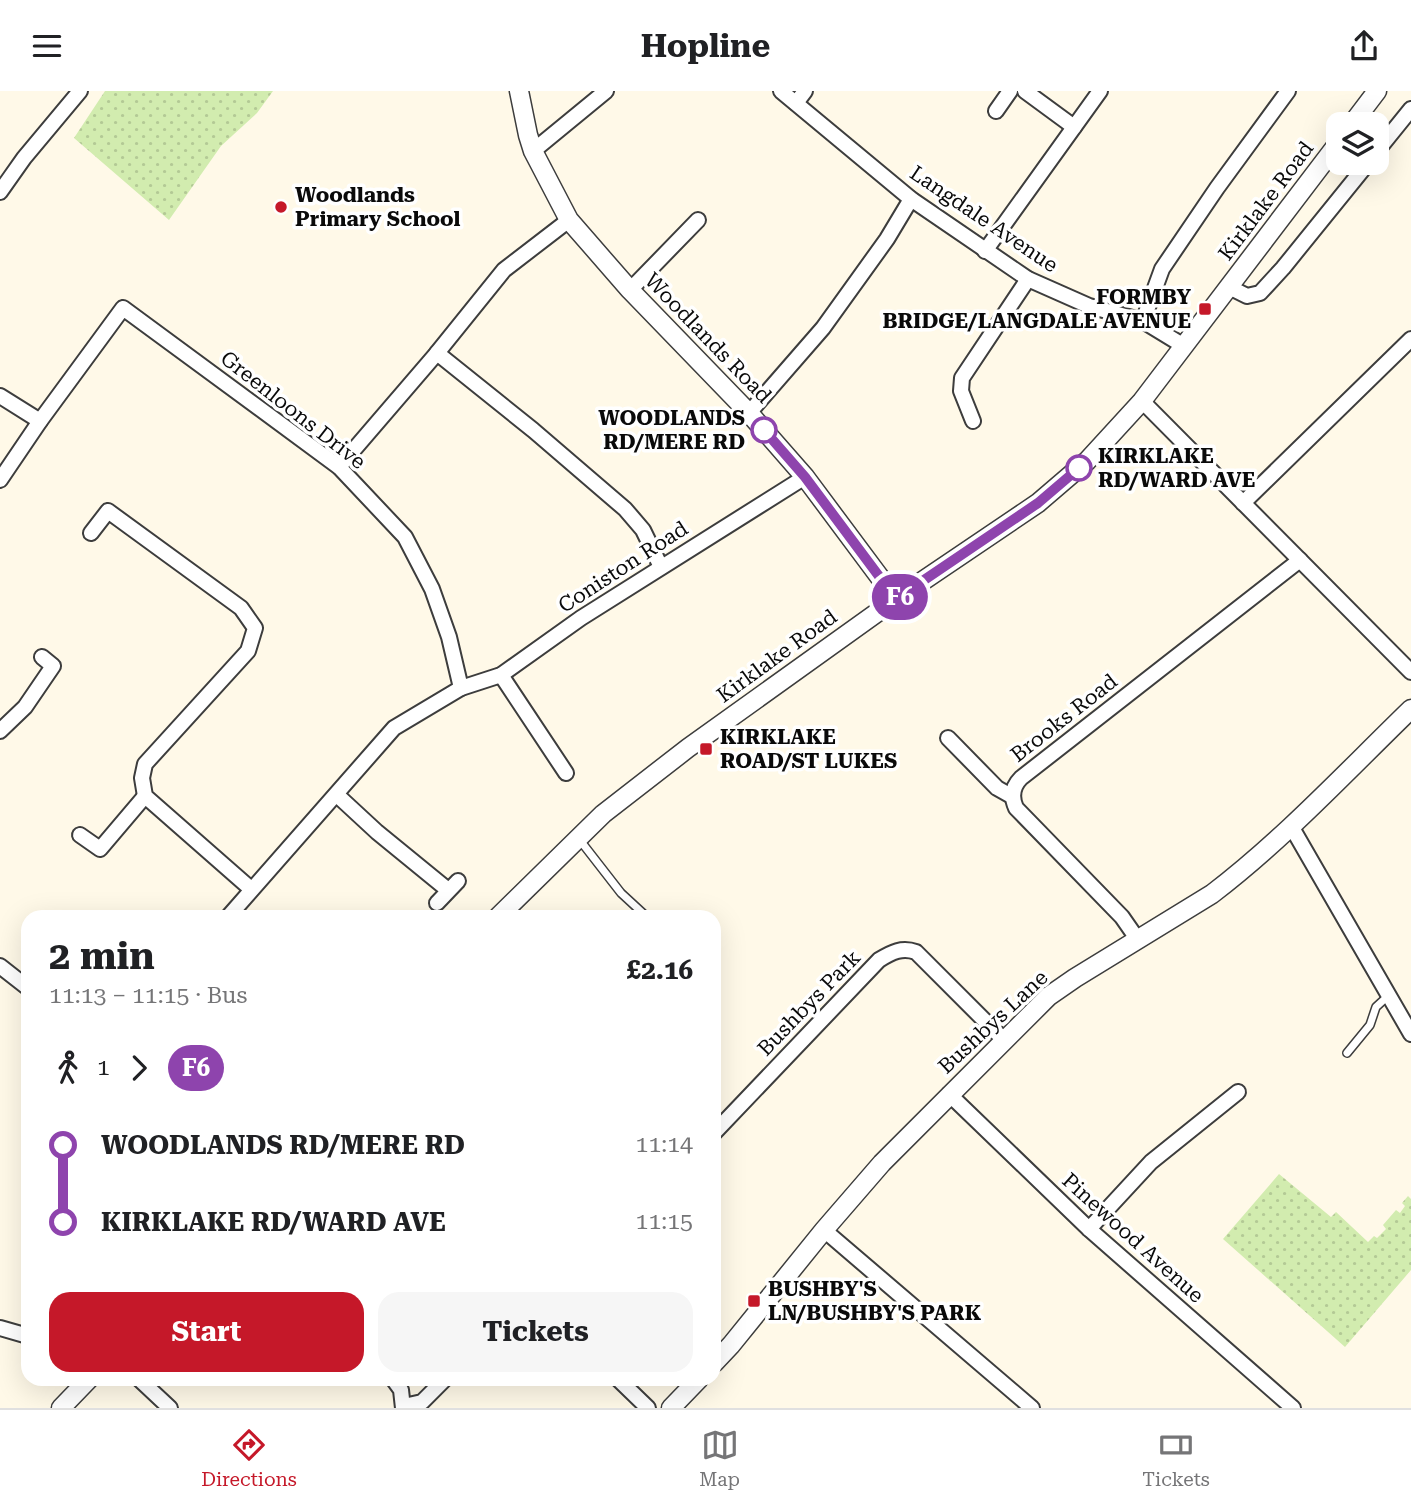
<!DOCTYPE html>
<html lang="en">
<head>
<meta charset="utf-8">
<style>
  :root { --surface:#fff; --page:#f6f6f6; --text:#202124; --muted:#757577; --line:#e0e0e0; --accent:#c51829 }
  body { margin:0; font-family:"Roboto Serif",serif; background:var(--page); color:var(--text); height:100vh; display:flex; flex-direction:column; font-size:26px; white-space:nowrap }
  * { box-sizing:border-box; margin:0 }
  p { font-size:23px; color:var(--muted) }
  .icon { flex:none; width:38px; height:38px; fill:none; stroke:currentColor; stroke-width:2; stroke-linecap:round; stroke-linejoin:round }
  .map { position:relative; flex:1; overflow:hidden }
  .drawer { position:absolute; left:21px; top:819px; width:700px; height:476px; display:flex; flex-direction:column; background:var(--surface); border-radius:21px; box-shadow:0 7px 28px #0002 }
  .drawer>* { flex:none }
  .badge { padding:0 14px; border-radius:23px; font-size:24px; line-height:46px }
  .fabs { position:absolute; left:1326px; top:21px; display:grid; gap:14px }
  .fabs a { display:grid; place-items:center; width:63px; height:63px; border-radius:14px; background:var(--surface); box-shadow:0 7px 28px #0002; font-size:35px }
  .map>.badge { position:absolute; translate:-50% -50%; box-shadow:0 0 0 4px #fff }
  .legs { display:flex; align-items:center; gap:10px; height:77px; padding:0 28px; font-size:23px }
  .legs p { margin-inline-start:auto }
  .overview { display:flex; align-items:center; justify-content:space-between; height:119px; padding:0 28px }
  h1 { font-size:38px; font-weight:700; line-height:52px }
  .cta { display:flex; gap:14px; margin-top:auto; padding:14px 28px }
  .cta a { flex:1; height:80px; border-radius:21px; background:var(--accent); color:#fff; font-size:28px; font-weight:700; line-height:80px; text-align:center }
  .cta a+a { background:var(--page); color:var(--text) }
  ul { padding:0 28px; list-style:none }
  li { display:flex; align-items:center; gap:24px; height:77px; font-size:26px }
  li i { display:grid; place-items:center; width:10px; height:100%; margin:0 9px; background:currentColor }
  li i::after { content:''; width:18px; height:18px; margin:-9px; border:5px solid; border-radius:50%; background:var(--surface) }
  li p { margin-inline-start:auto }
  li:first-child i { background:linear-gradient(#0000 50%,currentColor 0) }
  li:last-child i { background:linear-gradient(currentColor 50%,#0000 0) }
  header { display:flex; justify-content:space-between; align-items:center; height:91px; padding:0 28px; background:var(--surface); font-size:32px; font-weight:700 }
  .dock { display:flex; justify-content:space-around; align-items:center; height:98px; border-top:2px solid var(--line); background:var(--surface); font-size:19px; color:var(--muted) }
  .dock a { display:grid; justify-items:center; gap:4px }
  .dock .selected { color:var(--accent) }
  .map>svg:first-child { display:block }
  .grass { fill:url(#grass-dots) }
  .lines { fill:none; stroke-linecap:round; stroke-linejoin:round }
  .service-casing { stroke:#3d3d3d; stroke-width:10 }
  .minor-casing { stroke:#3d3d3d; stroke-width:18 }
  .tertiary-casing { stroke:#3d3d3d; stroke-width:21 }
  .service { stroke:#fff; stroke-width:7 }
  .minor { stroke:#fff; stroke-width:14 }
  .tertiary { stroke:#fff; stroke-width:18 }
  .line-1-casing { stroke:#fff; stroke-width:16 }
  .line-1 { stroke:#8e44ad; stroke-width:10 }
  .poi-dot { fill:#c51829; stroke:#fff; stroke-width:2.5 }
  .stop-1-dot { fill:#fff; stroke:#8e44ad; stroke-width:3.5 }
  .labels { text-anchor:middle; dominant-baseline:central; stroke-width:7; stroke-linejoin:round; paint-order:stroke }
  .poi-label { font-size:21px; font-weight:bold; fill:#0a0a0a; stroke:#fff; text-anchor:start }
  .street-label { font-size:21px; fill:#0a0a0a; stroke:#fff }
  .stop-label { font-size:21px; font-weight:bold; fill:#0a0a0a; stroke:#fff; text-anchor:end }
</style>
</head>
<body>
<header><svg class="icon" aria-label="menu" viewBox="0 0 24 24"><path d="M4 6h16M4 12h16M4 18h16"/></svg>Hopline<svg class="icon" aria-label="share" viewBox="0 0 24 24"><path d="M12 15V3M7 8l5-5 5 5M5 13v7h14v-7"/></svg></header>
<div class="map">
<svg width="1411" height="1317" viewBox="0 0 1411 1317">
  <defs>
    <pattern id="grass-dots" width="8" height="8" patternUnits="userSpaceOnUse" patternTransform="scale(1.75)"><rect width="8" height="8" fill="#d2ecaf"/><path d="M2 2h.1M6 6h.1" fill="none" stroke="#b3c995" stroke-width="1.8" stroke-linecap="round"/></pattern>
  </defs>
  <rect width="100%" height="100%" fill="#fff9e8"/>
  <g class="grass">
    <path d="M 105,0 L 273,0 L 257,22 L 221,55 L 169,129 L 74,47 Z"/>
    <path d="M 1279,1083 L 1331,1126 L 1336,1121 L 1368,1151 L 1374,1145 L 1377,1147 L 1386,1138 L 1383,1134 L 1396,1119 L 1400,1122 L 1405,1115 L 1402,1112 L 1408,1105 L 1411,1108 L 1411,1179 L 1345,1256 L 1223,1148 Z"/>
  </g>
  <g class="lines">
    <g class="service-casing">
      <g id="service">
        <path d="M 579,748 L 621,802 L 647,826"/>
        <path d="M 1347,962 L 1370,934 L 1376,916 L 1388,905"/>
      </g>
    </g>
    <g class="minor-casing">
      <g id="minor">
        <path d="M 781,0 L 911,108 L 1028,188 L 1089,215 L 1143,230 L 1184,255"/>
        <path d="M 1025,0 L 1074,36"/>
        <path d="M 796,12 L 805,0"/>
        <path d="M 996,20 L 1010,0"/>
        <path d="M 533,60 L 606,0"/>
        <path d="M 1377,60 L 1411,18"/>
        <path d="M 0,101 L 24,67 L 80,0"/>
        <path d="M 985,160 L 1100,0"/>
        <path d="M 1229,196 L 1247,205 L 1260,202 L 1283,177 L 1368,72"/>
        <path d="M 630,199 L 698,129"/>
        <path d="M 1143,230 L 1162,178 L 1217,97 L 1288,0"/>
        <path d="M 437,262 L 533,339 L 625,418 L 643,439 L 661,476"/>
        <path d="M 0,305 L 40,330"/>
        <path d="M 1142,310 L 1411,581"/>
        <path d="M 749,322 L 823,237 L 887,148 L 911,108"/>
        <path d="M 973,330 L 961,300 L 962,287 L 1028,188"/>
        <path d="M 339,376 L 437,262 L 504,179 L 569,129"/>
        <path d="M 0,389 L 40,330 L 123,217 L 339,376 L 405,446 L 432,498 L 449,546 L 461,597 L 394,637 L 228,826"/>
        <path d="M 1243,412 L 1411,248"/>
        <path d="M 91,442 L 108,420 L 241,517 L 255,537 L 248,560 L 145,673 L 142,687 L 145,705 L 251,798"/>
        <path d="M 501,584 L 566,682"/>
        <path d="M 461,597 L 501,584 L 581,527 L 805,386"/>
        <path d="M 0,640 L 25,616 L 53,575 L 42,566"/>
        <path d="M 948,647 L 997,697 L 1013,706"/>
        <path d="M 337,704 L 377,741 L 448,799"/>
        <path d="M 1291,735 L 1411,943"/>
        <path d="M 80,744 L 100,758 L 145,705"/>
        <path d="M 437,812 L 458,790"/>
        <path d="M 1138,849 L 1122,826 L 1016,717 C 1011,706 1012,696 1021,687 L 1300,469"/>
        <path d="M 0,875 L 28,897"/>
        <path d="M 949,1003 L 1089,1138 L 1293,1317"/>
        <path d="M 714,1042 L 879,869 C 892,861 902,856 916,861 L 1004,949"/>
        <path d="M 1089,1138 L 1151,1071 L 1238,1001"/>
        <path d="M 824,1139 L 1032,1317"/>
        <path d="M 0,1237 L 28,1245"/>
        <path d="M 139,1288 L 170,1317"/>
        <path d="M 393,1288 L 401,1299 L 403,1317"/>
        <path d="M 618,1288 L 648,1317"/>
        <path d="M 404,1315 L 422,1311 L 445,1288"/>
      </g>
    </g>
    <g class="tertiary-casing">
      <g id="tertiary">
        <path d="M 519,0 L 528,44 L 533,60 L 569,129 L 630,199 L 749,322 L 805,386 L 896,508"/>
        <path d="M 1352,33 L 1377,0"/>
        <path d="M 498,826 L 603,723 L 688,657 L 896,508 L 1038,412 L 1087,370 L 1142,310 L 1339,51"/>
        <path d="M 714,1272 L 731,1254 L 824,1139 L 882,1072 L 1049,905 L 1075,887 L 1212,803 C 1284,748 1346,681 1411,618"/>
        <path d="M 61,1317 L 89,1288"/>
        <path d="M 671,1317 L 699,1288"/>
      </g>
    </g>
    <use href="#service" class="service"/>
    <use href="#minor" class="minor"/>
    <use href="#tertiary" class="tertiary"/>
  </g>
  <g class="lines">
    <g class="line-1-casing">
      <path id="line-1" d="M 764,339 L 805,386 L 896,508 L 1038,412 L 1079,377"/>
    </g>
    <use href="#line-1" class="line-1"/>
  </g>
  <g class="poi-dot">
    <circle cx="281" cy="116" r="7"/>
    <rect x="1198" y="211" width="14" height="14" rx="3.5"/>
    <rect x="699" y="651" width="14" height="14" rx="3.5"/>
    <rect x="747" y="1203" width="14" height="14" rx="3.5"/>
  </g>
  <g class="stop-1-dot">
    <circle cx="764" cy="339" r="12"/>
    <circle cx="1079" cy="377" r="12"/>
  </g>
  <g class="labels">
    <g class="poi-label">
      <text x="295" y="104">Woodlands<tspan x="295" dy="24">Primary School</tspan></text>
      <text x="1191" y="206" text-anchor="end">FORMBY<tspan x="1191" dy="24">BRIDGE/LANGDALE AVENUE</tspan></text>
      <text x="720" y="646">KIRKLAKE<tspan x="720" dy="24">ROAD/ST LUKES</tspan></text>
      <text x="768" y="1198">BUSHBY'S<tspan x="768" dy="24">LN/BUSHBY'S PARK</tspan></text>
    </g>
    <g class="street-label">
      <text transform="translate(1266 110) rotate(-53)">Kirklake Road</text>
      <text transform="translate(984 128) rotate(34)">Langdale Avenue</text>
      <text transform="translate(708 247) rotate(46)">Woodlands Road</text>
      <text transform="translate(293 319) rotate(38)">Greenloons Drive</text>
      <text transform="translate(623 476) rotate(-33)">Coniston Road</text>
      <text transform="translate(777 565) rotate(-36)">Kirklake Road</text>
      <text transform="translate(1064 627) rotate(-38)">Brooks Road</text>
      <text transform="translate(809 912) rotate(-46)">Bushbys Park</text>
      <text transform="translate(993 931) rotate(-43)">Bushbys Lane</text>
      <text transform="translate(1133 1147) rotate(42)">Pinewood Avenue</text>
    </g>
    <g class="stop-label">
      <text x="745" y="327">WOODLANDS<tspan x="745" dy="24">RD/MERE RD</tspan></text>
      <text x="1098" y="365" text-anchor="start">KIRKLAKE<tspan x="1098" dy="24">RD/WARD AVE</tspan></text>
    </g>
  </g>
</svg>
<div class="fabs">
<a><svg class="icon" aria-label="layers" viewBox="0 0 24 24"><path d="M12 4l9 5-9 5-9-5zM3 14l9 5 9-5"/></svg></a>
</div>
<b class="badge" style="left:900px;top:506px;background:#8e44ad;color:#fff">F6</b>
<section class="drawer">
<div class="overview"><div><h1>2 min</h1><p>11:13 – 11:15 · Bus</p></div><b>£2.16</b></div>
<div class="legs"><svg class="icon" aria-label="walk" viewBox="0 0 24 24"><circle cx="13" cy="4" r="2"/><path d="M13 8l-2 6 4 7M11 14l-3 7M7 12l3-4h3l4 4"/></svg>1<svg class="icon" aria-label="forward" viewBox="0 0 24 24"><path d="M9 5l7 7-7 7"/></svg><b class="badge" style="background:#8e44ad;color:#fff">F6</b></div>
<ul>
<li><i style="color:#8e44ad"></i><b>WOODLANDS RD/MERE RD</b><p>11:14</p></li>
<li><i style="color:#8e44ad"></i><b>KIRKLAKE RD/WARD AVE</b><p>11:15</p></li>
</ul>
<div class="cta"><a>Start</a><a>Tickets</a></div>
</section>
</div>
<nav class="dock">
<a class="selected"><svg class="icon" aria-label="directions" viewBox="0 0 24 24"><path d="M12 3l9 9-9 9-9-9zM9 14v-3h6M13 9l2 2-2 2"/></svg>Directions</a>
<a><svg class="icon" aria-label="map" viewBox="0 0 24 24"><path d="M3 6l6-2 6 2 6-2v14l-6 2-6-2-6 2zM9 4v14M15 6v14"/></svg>Map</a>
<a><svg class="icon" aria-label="tickets" viewBox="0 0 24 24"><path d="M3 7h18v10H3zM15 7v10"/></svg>Tickets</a>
</nav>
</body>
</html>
